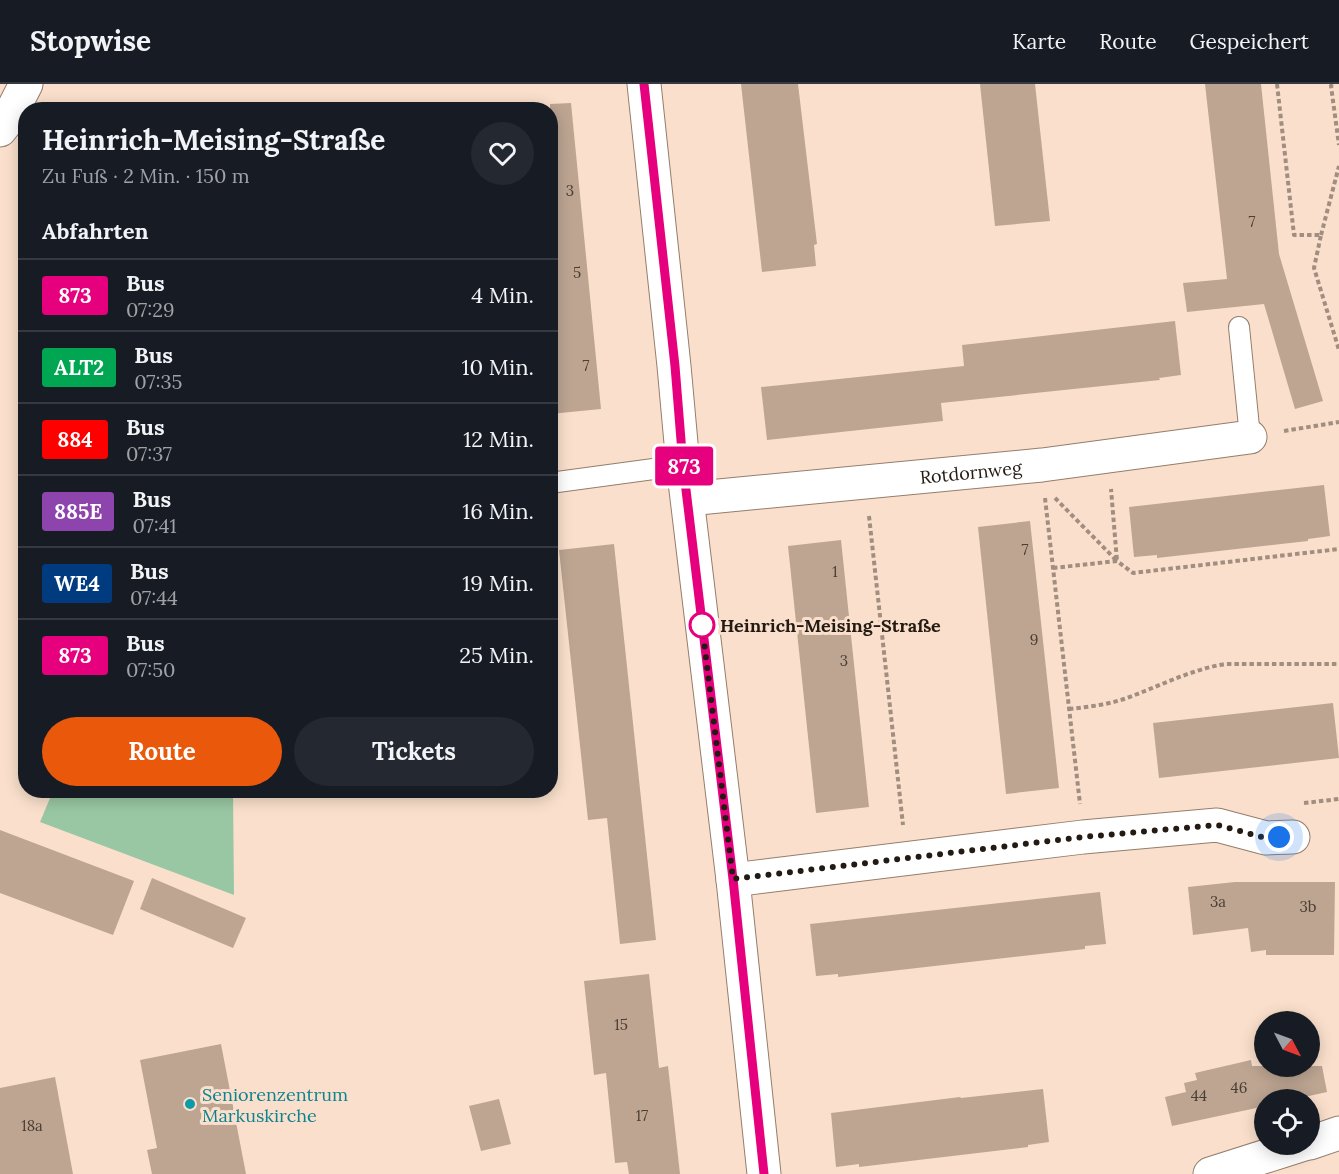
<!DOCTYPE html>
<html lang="de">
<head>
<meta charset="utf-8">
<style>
  :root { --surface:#171b24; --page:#242831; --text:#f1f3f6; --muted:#9ea1a6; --line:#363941; --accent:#ea580c }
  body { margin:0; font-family:Lora,serif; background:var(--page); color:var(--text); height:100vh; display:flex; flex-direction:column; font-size:22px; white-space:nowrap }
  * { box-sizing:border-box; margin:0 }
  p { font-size:20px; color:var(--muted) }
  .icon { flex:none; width:33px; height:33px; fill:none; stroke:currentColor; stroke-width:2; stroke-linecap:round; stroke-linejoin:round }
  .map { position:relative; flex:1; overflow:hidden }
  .side { position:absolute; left:18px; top:18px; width:540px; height:696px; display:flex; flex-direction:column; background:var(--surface); border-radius:24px; box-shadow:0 3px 15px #0003 }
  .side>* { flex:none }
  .badge { padding:0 12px; border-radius:4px; font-size:21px; line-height:39px }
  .needle { width:39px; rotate:131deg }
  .tools { position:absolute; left:1254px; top:927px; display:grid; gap:12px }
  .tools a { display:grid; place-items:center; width:66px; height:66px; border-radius:50%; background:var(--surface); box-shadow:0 3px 15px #0003; font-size:30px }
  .you { position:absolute; width:30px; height:30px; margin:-15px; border:4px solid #fff; border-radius:50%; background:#1a73e8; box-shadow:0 0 0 9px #1a73e833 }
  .map>.badge { position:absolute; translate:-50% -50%; box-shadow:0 0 0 3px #fff }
  h2 { padding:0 24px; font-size:22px; line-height:54px }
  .round { display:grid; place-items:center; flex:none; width:63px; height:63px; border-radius:32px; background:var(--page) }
  .headline { display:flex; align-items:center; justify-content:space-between; height:102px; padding:0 24px }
  h1 { font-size:28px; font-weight:700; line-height:45px }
  .cta { display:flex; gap:12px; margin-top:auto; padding:12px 24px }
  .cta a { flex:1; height:69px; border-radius:36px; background:var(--accent); color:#fff; font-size:24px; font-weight:700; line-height:69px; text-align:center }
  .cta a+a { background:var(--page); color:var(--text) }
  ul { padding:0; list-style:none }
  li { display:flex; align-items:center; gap:18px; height:72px; padding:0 24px; border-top:2px solid var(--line) }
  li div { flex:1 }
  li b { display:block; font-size:22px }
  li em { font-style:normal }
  li .badge { min-width:66px; font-weight:700; text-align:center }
  header { display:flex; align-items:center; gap:36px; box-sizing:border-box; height:84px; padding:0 30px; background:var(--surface); border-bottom:2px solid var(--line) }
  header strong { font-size:28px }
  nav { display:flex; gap:33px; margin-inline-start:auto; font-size:21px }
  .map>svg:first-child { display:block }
  .green { fill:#99c7a3 }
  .building { fill:#bda592 }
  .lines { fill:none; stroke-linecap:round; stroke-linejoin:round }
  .lane-casing { stroke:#947d6b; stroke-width:22 }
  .street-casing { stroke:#947d6b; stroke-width:35 }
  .path { stroke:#a18e80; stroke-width:4; stroke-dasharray:4.5 3; stroke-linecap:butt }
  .lane { stroke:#fff; stroke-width:20 }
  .street { stroke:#fff; stroke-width:33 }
  .line-casing { stroke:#fff; stroke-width:14 }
  .line { stroke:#e6007e; stroke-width:9 }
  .walk { stroke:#231a13; stroke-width:6; stroke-dasharray:0 10.8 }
  .stop-dot { fill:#fff; stroke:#e6007e; stroke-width:3 }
  .culture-dot { fill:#0f9aa8; stroke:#fae0cc; stroke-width:2 }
  .labels { text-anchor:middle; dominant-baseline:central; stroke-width:6; stroke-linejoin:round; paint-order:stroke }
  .number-label { font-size:15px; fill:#4a3d33 }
  .street-label { font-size:18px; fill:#231a13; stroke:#fae0cc }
  .stop-label { font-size:18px; font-weight:bold; fill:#231a13; stroke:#fae0cc; text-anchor:start }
  .culture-label { font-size:18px; fill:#0d838f; stroke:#fae0cc; text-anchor:start }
</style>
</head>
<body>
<header>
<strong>Stopwise</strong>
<nav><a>Karte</a><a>Route</a><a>Gespeichert</a></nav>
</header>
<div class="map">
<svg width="1339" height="1090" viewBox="0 0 1339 1090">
  <rect width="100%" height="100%" fill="#fae0cc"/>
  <path class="green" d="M 53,707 L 233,707 L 234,811 L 40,738 Z"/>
  <g class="building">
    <path d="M 741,0 L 798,0 L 817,160 L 814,161 L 816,182 L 762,188 Z"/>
    <path d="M 980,0 L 1035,0 L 1050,137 L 995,142 Z"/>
    <path d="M 1205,0 L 1261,0 L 1279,170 L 1323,317 L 1295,325 L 1264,220 L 1187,228 L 1183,199 L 1227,195 Z"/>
    <path d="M 571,19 L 601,325 L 550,330 L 550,20 Z"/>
    <path d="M 1175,237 L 1181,291 L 1159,294 L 1160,296 L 941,319 L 943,337 L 767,356 L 761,303 L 964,282 L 962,261 Z"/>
    <path d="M 1324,401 L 1330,452 L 1308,455 L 1308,457 L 1157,474 L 1157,471 L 1134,473 L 1129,423 Z"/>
    <path d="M 1030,437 L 1059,704 L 1006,710 L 978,443 Z"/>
    <path d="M 841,456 L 869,723 L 816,729 L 788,462 Z"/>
    <path d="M 614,460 L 656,856 L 620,860 L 607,734 L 588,736 L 559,466 Z"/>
    <path d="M 1333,619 L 1339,674 L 1159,694 L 1153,639 Z"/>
    <path d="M 0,746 L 134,797 L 113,851 L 0,809 Z"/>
    <path d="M 152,794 L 246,834 L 233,864 L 140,825 Z"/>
    <path d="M 1235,798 L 1335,798 L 1334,871 L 1266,871 L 1266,866 L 1251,868 L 1248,844 L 1193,851 L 1188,803 Z"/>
    <path d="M 1100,808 L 1106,860 L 1085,862 L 1085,865 L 838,893 L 838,890 L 816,892 L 810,840 Z"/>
    <path d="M 649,890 L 659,984 L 668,982 L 680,1090 L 629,1090 L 627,1078 L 615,1079 L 606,989 L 594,991 L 584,897 Z"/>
    <path d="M 221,960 L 246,1090 L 152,1090 L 147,1066 L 157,1064 L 140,976 Z"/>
    <path d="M 1251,976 L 1252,982 L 1322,982 L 1327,1008 L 1291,1016 L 1264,1016 L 1264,1021 L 1261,1023 L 1172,1042 L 1165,1013 L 1186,1008 L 1184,999 L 1197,996 L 1195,989 Z"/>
    <path d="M 55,993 L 73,1090 L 0,1090 L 0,1004 Z"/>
    <path d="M 1043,1005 L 1049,1058 L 1028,1061 L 1028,1063 L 859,1083 L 859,1080 L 836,1083 L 831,1029 L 960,1013 L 961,1014 Z"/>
    <path d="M 499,1015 L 511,1060 L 481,1067 L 469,1022 Z"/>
  </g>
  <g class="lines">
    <g class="lane-casing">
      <g id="lane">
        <path d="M 1239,243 L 1250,353"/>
        <path d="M 550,399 L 683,381"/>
      </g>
    </g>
    <g class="street-casing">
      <g id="street">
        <path d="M 644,0 L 674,282 L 683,381 L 733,796 L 764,1090"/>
        <path d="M 0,46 L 7,37 L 26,0"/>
        <path id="s1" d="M 688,415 L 1042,381 L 1250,353"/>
        <path d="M 733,796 L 1083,753 L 1217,741 L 1266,754 L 1293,753"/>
        <path d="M 1310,1059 L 1339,1049"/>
        <path d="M 1210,1090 L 1304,1060"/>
      </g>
    </g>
    <g class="path">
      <path d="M 1277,0 L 1294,151 L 1321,151 L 1314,184 L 1339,266"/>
      <path d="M 1332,0 L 1331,2 L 1339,61"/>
      <path d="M 1321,151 L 1339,82"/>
      <path d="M 1284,347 L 1339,338"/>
      <path d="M 1045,414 L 1080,720"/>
      <path d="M 1055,414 L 1117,477 L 1111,405"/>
      <path d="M 869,432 L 903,741"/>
      <path d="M 1053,484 L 1117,477 L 1133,489 L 1339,465"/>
      <path d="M 1069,625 C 1087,623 1106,621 1124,615 C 1158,603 1189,586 1225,580 L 1339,580"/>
      <path d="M 1304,719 L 1339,715"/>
    </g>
    <use href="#lane" class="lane"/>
    <use href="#street" class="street"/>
  </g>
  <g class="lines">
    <g class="line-casing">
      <path id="line" d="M 644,0 L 675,282 L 683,381 L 733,795 L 764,1090"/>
    </g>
    <use href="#line" class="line"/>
    <path class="walk" d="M 702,541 L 733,795 L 1083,753 L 1217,741 L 1266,754 L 1279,753"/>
  </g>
  <circle class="stop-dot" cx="702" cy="541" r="12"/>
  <circle class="culture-dot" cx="190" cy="1020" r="6"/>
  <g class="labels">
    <g class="number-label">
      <text x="570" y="106">3</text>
      <text x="1252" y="137">7</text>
      <text x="577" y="188">5</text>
      <text x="586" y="281">7</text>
      <text x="1025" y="465">7</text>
      <text x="835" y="487">1</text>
      <text x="1034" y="555">9</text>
      <text x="844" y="576">3</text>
      <text x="1218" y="817">3a</text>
      <text x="1308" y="822">3b</text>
      <text x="621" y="940">15</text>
      <text x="1239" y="1003">46</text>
      <text x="1199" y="1011">44</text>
      <text x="642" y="1031">17</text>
      <text x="32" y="1041">18a</text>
    </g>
    <g class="street-label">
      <text stroke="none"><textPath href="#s1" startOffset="284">Rotdornweg</textPath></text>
    </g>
    <g class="stop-label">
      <text x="720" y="541">Heinrich-Meising-Straße</text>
    </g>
    <g class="culture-label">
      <text x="202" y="1010">Seniorenzentrum<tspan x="202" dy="21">Markuskirche</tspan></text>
    </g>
  </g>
</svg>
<div class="tools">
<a><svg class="needle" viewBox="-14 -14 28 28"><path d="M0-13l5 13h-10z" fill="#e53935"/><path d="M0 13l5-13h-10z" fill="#9ea1a6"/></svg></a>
<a><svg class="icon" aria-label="locate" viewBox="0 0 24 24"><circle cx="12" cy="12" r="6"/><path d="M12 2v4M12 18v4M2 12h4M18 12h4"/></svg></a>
</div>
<div class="you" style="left:1279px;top:753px"></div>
<b class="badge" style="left:684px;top:382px;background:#e6007e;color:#fff">873</b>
<section class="side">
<div class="headline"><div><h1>Heinrich-Meising-Straße</h1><p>Zu Fuß · 2 Min. · 150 m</p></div><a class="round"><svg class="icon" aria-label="heart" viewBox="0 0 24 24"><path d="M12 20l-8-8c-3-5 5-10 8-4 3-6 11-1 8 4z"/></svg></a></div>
<h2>Abfahrten</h2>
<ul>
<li><span class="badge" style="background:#e6007e;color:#fff">873</span><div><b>Bus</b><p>07:29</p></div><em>4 Min.</em></li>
<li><span class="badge" style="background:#00a651;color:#fff">ALT2</span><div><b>Bus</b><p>07:35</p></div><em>10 Min.</em></li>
<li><span class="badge" style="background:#f00;color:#fff">884</span><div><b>Bus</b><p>07:37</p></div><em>12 Min.</em></li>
<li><span class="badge" style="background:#8e44ad;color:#fff">885E</span><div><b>Bus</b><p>07:41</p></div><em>16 Min.</em></li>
<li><span class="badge" style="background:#003b80;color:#fff">WE4</span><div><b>Bus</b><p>07:44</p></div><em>19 Min.</em></li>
<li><span class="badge" style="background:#e6007e;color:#fff">873</span><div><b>Bus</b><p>07:50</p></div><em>25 Min.</em></li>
</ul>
<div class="cta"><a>Route</a><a>Tickets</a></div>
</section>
</div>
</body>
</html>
